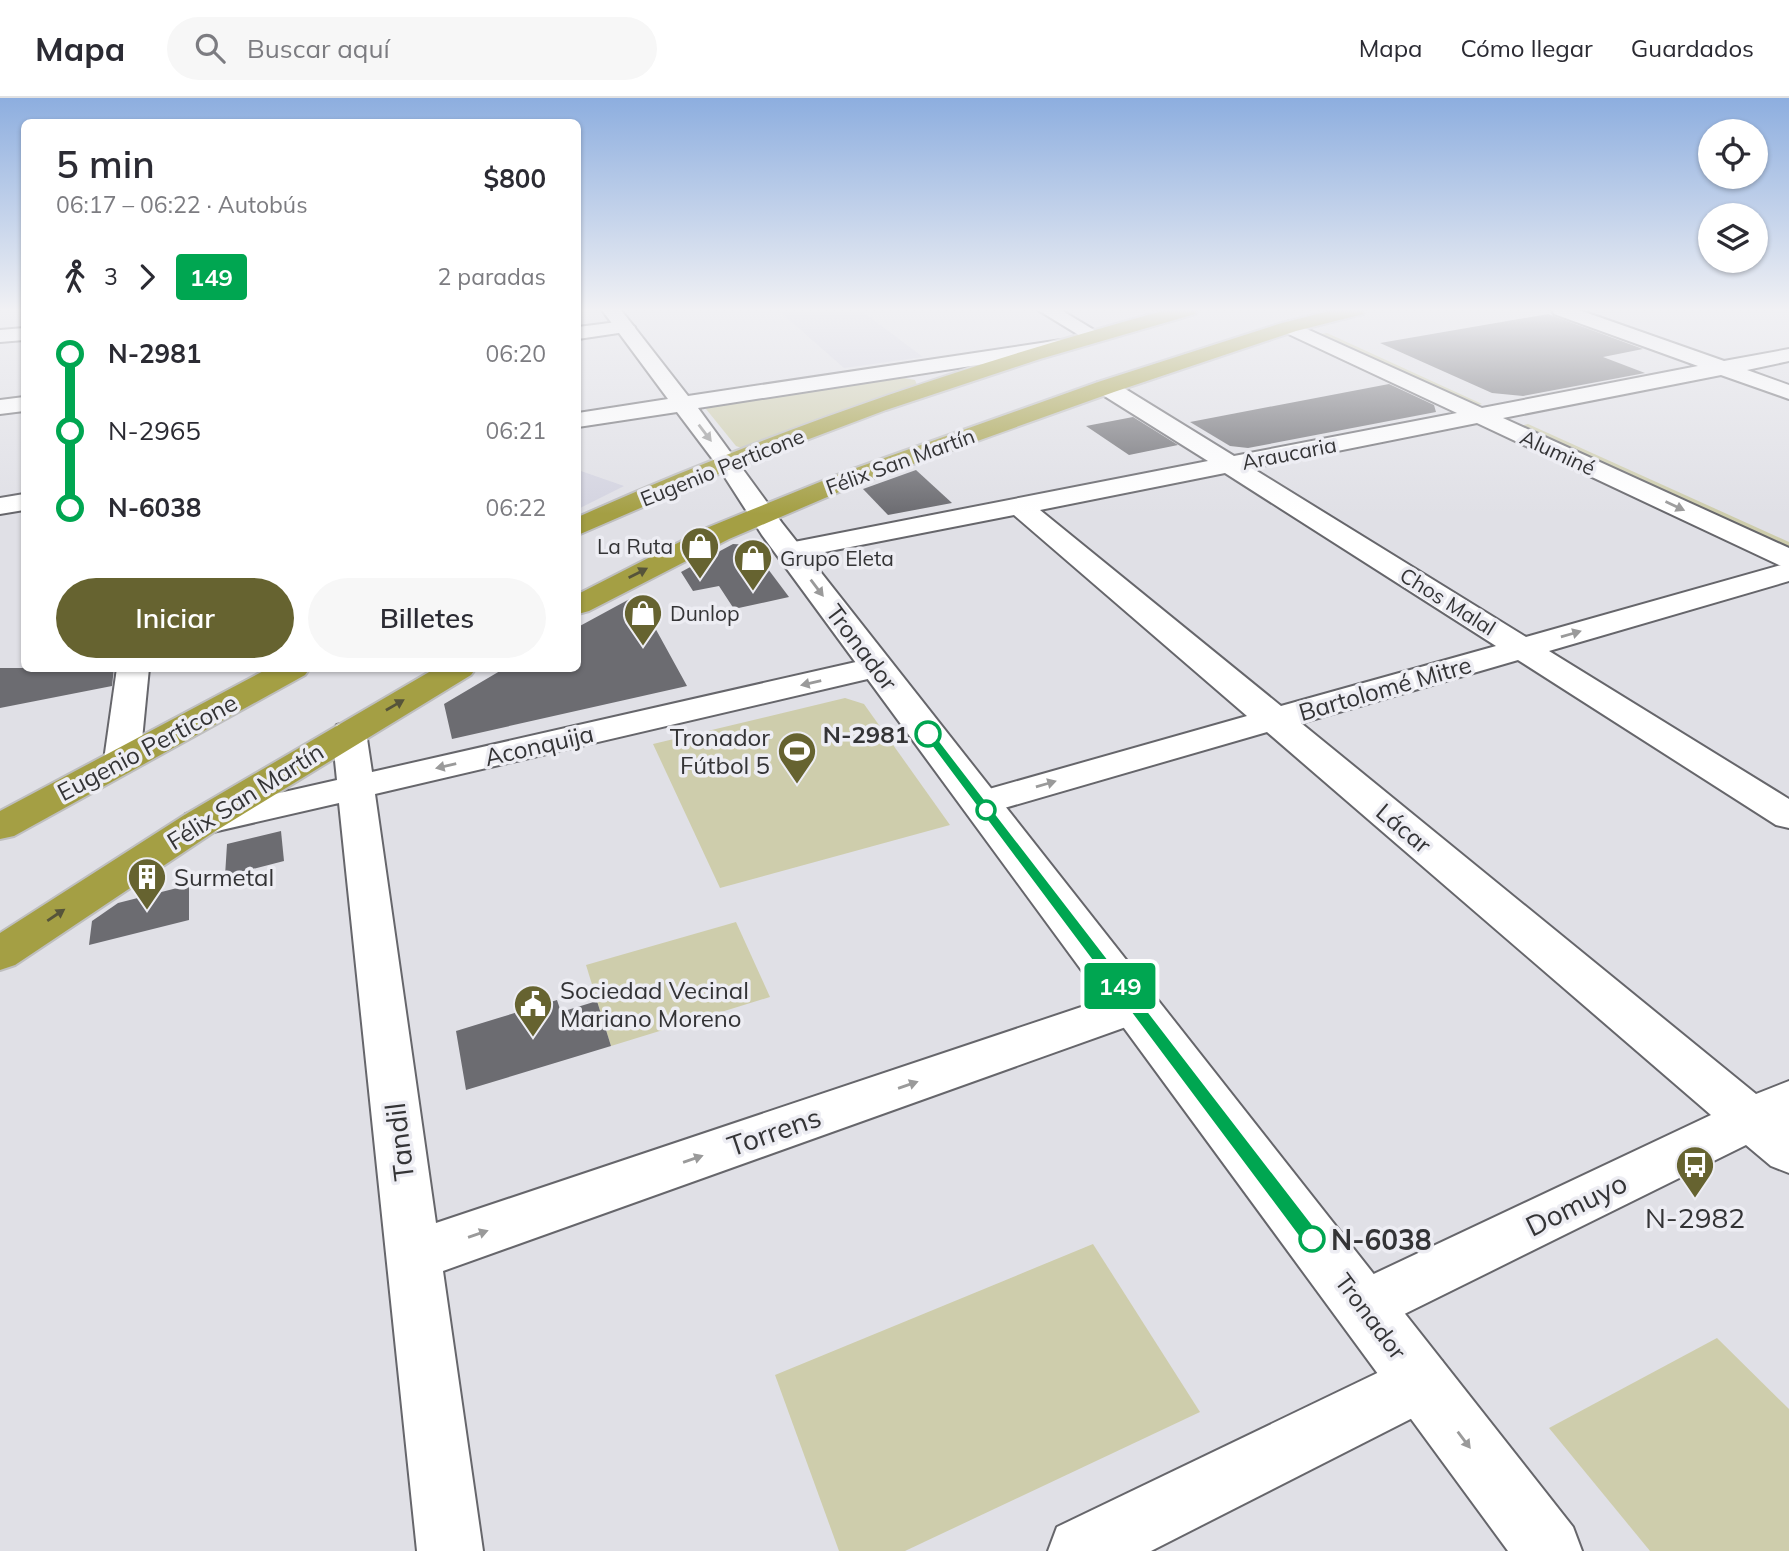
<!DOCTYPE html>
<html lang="es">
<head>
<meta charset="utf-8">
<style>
  :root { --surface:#fff; --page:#f7f7f7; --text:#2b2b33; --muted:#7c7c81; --line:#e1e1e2; --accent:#666330 }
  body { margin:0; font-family:Mulish,sans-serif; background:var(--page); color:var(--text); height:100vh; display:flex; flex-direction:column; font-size:26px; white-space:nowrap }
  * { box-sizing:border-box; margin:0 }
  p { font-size:23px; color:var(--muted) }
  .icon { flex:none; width:38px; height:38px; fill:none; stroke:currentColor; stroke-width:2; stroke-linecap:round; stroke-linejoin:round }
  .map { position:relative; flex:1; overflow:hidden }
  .details { position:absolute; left:21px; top:21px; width:560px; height:553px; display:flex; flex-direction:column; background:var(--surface); border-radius:10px; box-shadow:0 2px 5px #0004 }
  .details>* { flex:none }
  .badge { padding:0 14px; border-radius:5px; font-size:24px; line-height:46px }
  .controls { position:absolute; left:1698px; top:21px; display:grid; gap:14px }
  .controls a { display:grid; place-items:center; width:70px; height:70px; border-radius:50%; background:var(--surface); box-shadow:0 2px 5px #0004; font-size:35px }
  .map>.badge { position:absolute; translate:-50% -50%; box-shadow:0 0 0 4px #fff }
  .legs { display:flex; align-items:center; gap:10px; height:77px; padding:0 35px; font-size:23px }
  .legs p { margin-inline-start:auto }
  .summary { display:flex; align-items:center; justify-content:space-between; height:119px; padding:0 35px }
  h1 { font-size:38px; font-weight:600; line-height:52px }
  .action { display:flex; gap:14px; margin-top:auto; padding:14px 35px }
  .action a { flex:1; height:80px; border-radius:42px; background:var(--accent); color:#fff; font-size:28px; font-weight:600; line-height:80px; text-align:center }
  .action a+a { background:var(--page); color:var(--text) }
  ul { padding:0 35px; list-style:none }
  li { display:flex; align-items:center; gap:24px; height:77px; font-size:26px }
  li i { display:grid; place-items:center; width:10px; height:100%; margin:0 9px; background:currentColor }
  li i::after { content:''; width:18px; height:18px; margin:-9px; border:5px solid; border-radius:50%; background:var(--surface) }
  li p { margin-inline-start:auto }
  li:first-child i { background:linear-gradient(#0000 50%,currentColor 0) }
  li:last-child i { background:linear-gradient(currentColor 50%,#0000 0) }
  header { display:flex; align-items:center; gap:42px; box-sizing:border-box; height:98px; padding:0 35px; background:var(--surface); border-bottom:2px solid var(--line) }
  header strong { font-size:33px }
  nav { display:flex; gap:38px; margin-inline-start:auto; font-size:24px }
  .search { width:490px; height:63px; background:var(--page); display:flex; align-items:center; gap:18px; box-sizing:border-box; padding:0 24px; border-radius:38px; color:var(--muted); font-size:26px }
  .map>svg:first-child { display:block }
  .built { fill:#d3d3e0 }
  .green { fill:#cecdac }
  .building { fill:#6c6c71 }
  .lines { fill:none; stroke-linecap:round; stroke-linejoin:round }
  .street-casing { stroke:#66666b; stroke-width:4 }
  .secondary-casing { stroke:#66666b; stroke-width:4 }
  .highway-casing { stroke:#bebebf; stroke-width:4 }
  .street { fill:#fff; fill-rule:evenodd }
  .secondary { fill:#fff; fill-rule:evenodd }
  .highway { fill:#a49f44; fill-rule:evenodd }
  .oneway { fill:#9a9a9a }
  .oneway2 { fill:#56543a }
  .line-1 { fill:#00a651; stroke:#fff; stroke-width:2 }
  .stop-1-dot { fill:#fff; stroke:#00a651; stroke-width:3.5 }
  .labels { text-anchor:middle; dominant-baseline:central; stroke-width:7; stroke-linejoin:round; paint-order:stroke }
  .far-street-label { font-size:21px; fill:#343436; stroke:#ededf3 }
  .far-poi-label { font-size:21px; fill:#343436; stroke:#ededf3; text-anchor:start }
  .street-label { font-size:24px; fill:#343436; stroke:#ededf3 }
  .stop-label { font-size:24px; font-weight:bold; fill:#343436; stroke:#ededf3; text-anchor:end }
  .poi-label { font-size:24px; fill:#343436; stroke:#ededf3; text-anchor:start }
  .near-street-label { font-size:28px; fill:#343436; stroke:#ededf3 }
  .near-poi-label { font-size:28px; fill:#343436; stroke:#ededf3 }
  .near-stop-label { font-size:28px; font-weight:bold; fill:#343436; stroke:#ededf3; text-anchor:start }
</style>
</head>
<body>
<header>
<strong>Mapa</strong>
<div class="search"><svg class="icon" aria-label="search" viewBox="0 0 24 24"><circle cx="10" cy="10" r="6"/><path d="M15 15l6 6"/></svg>Buscar aquí</div>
<nav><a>Mapa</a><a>Cómo llegar</a><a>Guardados</a></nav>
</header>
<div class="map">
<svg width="1789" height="1453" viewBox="0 0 1789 1453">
  <rect width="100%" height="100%" fill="#e0e0e6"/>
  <g class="built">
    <path d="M 778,212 L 860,212 L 923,259 L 844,270 Z"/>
    <path d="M 578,372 L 624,388 L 578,411 Z"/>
  </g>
  <g class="green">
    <path d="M 1327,235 L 1482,306 L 1469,309 L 1315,237 Z"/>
    <path d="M 899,279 L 915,282 L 917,287 L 744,351 L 736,348 L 706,311 L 709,307 Z"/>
    <path d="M 1528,326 L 1789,444 L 1789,454 L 1516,329 Z"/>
    <path d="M 845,600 L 864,606 L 950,727 L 720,790 L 653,646 Z"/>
    <path d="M 736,824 L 770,899 L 611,948 L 586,867 Z"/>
    <path d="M 1093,1146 L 1200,1314 L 905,1453 L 839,1453 L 775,1277 Z"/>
    <path d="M 1717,1240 L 1789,1311 L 1789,1453 L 1650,1453 L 1549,1330 Z"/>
  </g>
  <g class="building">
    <path d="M 1548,216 L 1643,251 L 1603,259 L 1645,275 L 1523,298 L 1492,295 L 1380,245 Z"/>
    <path d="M 1389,286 L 1434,307 L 1436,314 L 1248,350 L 1230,348 L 1190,324 Z"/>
    <path d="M 1133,319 L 1178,347 L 1129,357 L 1086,328 Z"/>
    <path d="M 916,372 L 952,405 L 888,417 L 863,391 Z"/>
    <path d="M 733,446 L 750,447 L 789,499 L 734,511 L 719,488 L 693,493 L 681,474 Z"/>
    <path d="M 637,497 L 687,588 L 452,641 L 444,606 L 505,570 L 578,570 L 578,529 Z"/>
    <path d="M 0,570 L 114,570 L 112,588 L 0,610 Z"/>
    <path d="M 281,733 L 284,763 L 225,778 L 227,746 Z"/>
    <path d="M 189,787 L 189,822 L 89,847 L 92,823 L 118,805 Z"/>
    <path d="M 557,902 L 561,914 L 597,903 L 611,948 L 466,992 L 456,933 Z"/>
  </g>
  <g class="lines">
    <g class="street-casing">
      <g id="street">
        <path d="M 1038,212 L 1061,212 L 1104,238 L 1094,244 L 1087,242 Z"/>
        <path d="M 1552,212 L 1579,212 L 1724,263 L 1789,251 L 1789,263 L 1747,272 L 1789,287 L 1789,301 L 1721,277 L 1503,320 L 1789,450 L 1789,483 L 1549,553 L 1789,701 L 1789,730 L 1776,727 L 1518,562 L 1301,625 L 1756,996 L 1789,983 L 1789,1075 L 1771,1068 L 1746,1047 L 1364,1236 L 1344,1228 L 1335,1209 L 1344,1190 L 1711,1017 L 1267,634 L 994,713 L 981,717 L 968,713 L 962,705 L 968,697 L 1247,618 L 1014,417 L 789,461 L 779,459 L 775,453 L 779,447 L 789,445 L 1208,363 L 1098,294 L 1095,289 L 1098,284 L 1114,284 L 1234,358 L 1457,315 L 1282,233 L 1279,229 L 1289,223 L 1482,310 L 1698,268 L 1554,216 ZM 1477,325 L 1779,467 L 1781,467 L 1526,539 L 1252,370 ZM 1225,375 L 1496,548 L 1281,608 L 1040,412 Z"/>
        <path d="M 625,223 L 635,229 L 632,233 L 578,241 L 578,229 Z"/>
        <path d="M 24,230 L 24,242 L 0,244 L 0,232 Z"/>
        <path d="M 24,299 L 24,313 L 0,316 L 0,302 Z"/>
        <path d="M 878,559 L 889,562 L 894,569 L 889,576 L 375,696 L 436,1125 L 1135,891 L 1151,896 L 1158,908 L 1151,920 L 443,1173 L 483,1453 L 417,1453 L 339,705 L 200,737 L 186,734 L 181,725 L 186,716 L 337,682 L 332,634 L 337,627 L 349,624 L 361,627 L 366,634 L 372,674 Z"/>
        <path d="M 117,570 L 149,570 L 140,662 L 135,670 L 122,673 L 109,670 L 104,662 Z"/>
        <path d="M 1421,1254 L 1442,1263 L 1451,1284 L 1442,1305 L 1151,1453 L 1048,1453 L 1057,1429 Z"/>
      </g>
    </g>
    <g class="secondary-casing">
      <g id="secondary">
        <path d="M 602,212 L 621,212 L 688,298 L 1061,242 L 1068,244 L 1071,248 L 1068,252 L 1061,254 L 698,310 L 782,425 L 1573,1429 L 1582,1453 L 1508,1453 L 762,437 L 717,367 L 677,314 L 578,329 L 578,315 L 668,301 Z"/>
        <path d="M 24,396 L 24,412 L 0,416 L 0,400 Z"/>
      </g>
    </g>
    <g class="highway-casing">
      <g id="highway">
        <path d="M 1166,212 L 1197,212 L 1195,216 L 1040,261 L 886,312 L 735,369 L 578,437 L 578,419 C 768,334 965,267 1166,212 Z"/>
        <path d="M 1333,212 L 1365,212 L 1363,216 L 1296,233 L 1114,294 L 860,385 L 729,441 L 589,513 L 578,516 L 578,496 L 709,429 L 842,375 L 1098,284 L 1282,225 Z"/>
        <path d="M 269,570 L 310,570 L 305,577 L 14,738 L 0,741 L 0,713 Z"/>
        <path d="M 436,570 L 476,570 L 471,577 L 214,734 L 15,867 L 0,872 L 0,835 L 186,716 Z"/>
      </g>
    </g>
    <use href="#street" class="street"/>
    <use href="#secondary" class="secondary"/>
    <use href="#highway" class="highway"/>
  </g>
  <defs><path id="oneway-solid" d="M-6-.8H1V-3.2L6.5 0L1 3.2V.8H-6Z" transform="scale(1.75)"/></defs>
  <g class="oneway">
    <use href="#oneway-solid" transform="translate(705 335) rotate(53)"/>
    <use href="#oneway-solid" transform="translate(1675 408) rotate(25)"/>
    <use href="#oneway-solid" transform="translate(817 490) rotate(53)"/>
    <use href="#oneway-solid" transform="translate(1571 536) rotate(-16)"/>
    <use href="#oneway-solid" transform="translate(811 585) rotate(167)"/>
    <use href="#oneway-solid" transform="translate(446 668) rotate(167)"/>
    <use href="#oneway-solid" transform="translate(1046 686) rotate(-16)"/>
    <use href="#oneway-solid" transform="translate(908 987) rotate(-19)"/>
    <use href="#oneway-solid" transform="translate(693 1061) rotate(-19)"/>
    <use href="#oneway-solid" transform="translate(478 1136) rotate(-19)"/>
    <use href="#oneway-solid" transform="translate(1464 1342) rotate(53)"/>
  </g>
  <g class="oneway2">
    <use href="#oneway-solid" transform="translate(638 475) rotate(-27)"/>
    <use href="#oneway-solid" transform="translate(395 607) rotate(-30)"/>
    <use href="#oneway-solid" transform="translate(56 817) rotate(-34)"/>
  </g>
  <linearGradient id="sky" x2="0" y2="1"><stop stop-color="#8daedf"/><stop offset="0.51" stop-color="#f1f1f4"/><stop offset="1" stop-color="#f1f1f4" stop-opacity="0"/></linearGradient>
  <rect width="1789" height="416" fill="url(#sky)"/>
  <path class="line-1" d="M 928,632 L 932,633 L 1319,1135 L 1322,1141 L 1319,1147 L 1312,1150 L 1305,1147 L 924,638 L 922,636 Z"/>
  <defs>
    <g id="shop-pin" transform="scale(2.0125)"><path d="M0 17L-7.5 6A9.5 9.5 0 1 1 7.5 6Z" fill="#666330" stroke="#ededf3"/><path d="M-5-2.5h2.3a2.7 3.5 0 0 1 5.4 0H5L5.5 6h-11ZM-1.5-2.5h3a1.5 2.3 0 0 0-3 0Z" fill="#fff"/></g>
    <g id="stadium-pin" transform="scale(2.0125)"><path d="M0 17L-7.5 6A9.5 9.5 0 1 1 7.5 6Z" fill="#666330" stroke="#ededf3"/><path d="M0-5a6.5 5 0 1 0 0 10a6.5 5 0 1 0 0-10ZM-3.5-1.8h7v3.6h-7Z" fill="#fff"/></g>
    <g id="building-pin" transform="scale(2.0125)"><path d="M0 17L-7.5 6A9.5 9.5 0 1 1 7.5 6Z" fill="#666330" stroke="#ededf3"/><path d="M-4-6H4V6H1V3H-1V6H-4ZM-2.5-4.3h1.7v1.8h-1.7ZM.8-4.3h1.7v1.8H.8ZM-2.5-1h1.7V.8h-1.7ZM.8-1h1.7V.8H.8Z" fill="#fff"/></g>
    <g id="civic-pin" transform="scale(2.0125)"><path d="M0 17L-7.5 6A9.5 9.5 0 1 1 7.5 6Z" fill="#666330" stroke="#ededf3"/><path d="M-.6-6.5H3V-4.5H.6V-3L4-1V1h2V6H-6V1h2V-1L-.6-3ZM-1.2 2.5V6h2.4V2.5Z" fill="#fff"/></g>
    <g id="bus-pin" transform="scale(2.0125)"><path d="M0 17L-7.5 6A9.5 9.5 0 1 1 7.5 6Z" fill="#666330" stroke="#ededf3"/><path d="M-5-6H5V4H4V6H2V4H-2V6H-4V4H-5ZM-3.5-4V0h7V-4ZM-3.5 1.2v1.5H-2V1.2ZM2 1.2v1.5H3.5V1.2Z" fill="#fff"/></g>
  </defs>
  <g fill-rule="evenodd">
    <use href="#shop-pin" x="700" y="448"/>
    <use href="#shop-pin" x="753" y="460"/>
    <use href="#shop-pin" x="643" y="515"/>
    <use href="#stadium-pin" x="797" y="653"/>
    <use href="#building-pin" x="147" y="779"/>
    <use href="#civic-pin" x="533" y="906"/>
    <use href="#bus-pin" x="1695" y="1067"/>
  </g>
  <g class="stop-1-dot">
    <circle cx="928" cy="636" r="12"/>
    <circle cx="986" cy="712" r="9"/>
    <circle cx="1312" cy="1141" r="12"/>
  </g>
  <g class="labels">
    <g class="far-street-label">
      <text transform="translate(1558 354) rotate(25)">Aluminé</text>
      <text transform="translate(1289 355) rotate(-11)">Araucaria</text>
      <text transform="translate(900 363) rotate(-20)">Félix San Martín</text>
      <text transform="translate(722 369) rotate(-22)">Eugenio Perticone</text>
      <text transform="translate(1448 503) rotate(32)">Chos Malal</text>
    </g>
    <g class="far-poi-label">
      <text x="673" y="448" text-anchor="end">La Ruta</text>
      <text x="780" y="460">Grupo Eleta</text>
      <text x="670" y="515">Dunlop</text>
    </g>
    <g class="street-label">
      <text transform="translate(862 549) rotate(53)">Tronador</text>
      <text transform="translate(1385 590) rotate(-16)">Bartolomé Mitre</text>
      <text transform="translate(539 647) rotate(-13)">Aconquija</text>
      <text transform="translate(147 649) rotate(-28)">Eugenio Perticone</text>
      <text transform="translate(245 698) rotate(-32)">Félix San Martín</text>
      <text transform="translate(1404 730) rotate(40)">Lácar</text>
      <text transform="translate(1371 1218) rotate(53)">Tronador</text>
    </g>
    <g class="stop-label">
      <text x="909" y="636">N-2981</text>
    </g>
    <g class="poi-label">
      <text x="770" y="639" text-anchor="end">Tronador<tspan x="770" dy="28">Fútbol 5</tspan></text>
      <text x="174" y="779">Surmetal</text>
      <text x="560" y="892">Sociedad Vecinal<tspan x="560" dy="28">Mariano Moreno</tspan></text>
    </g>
    <g class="near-street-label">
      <text transform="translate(774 1033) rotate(-19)">Torrens</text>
      <text transform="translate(399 1044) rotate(-97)">Tandil</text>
      <text transform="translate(1576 1106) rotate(-26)">Domuyo</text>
    </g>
    <g class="near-poi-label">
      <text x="1695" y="1119">N-2982</text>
    </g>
    <g class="near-stop-label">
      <text x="1331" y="1141">N-6038</text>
    </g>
  </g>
</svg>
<div class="controls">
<a><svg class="icon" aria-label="locate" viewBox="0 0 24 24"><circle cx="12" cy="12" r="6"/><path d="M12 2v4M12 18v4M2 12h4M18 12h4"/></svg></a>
<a><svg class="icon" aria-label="layers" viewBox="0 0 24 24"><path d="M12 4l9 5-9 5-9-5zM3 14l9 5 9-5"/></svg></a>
</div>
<b class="badge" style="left:1120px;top:888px;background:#00a651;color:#fff">149</b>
<section class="details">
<div class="summary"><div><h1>5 min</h1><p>06:17 – 06:22 · Autobús</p></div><b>$800</b></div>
<div class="legs"><svg class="icon" aria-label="walk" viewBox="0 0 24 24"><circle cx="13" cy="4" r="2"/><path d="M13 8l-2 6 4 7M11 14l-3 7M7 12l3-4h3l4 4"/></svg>3<svg class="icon" aria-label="forward" viewBox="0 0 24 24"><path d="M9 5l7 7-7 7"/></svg><b class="badge" style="background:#00a651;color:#fff">149</b><p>2 paradas</p></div>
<ul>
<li><i style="color:#00a651"></i><b>N-2981</b><p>06:20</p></li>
<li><i style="color:#00a651"></i><span>N-2965</span><p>06:21</p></li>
<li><i style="color:#00a651"></i><b>N-6038</b><p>06:22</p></li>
</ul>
<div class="action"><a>Iniciar</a><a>Billetes</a></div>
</section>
</div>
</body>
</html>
